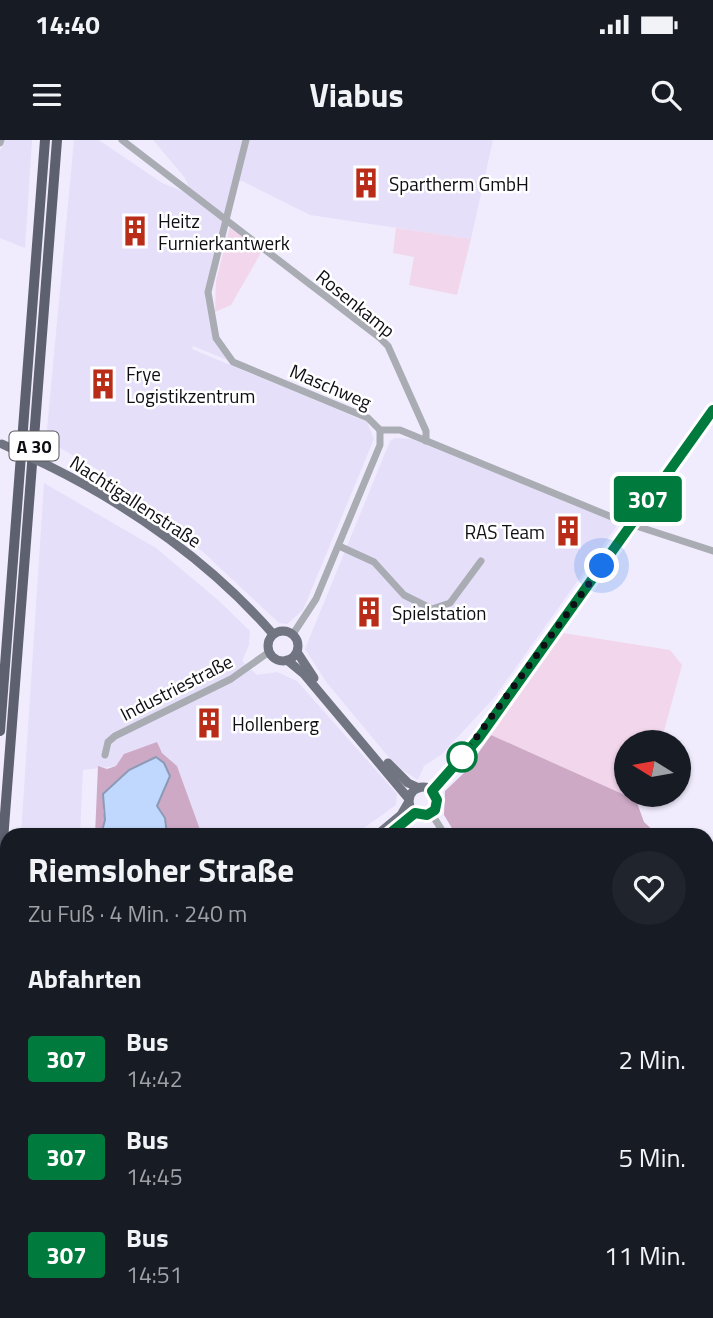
<!DOCTYPE html>
<html lang="de">
<head>
<meta charset="utf-8">
<style>
  :root { --surface:#171b24; --page:#20242c; --text:#f1f3f6; --muted:#9ea1a6 }
  body { margin:0; font-family:"Titillium Web",sans-serif; background:var(--page); color:var(--text); height:100vh; display:flex; flex-direction:column; font-size:26px; white-space:nowrap }
  * { box-sizing:border-box; margin:0 }
  p { font-size:23px; color:var(--muted) }
  .icon { flex:none; width:38px; height:38px; fill:none; stroke:currentColor; stroke-width:2; stroke-linecap:round; stroke-linejoin:round }
  .map { position:relative; flex:1; overflow:hidden }
  .side { position:absolute; left:0px; top:688px; width:714px; height:492px; display:flex; flex-direction:column; background:var(--surface); border-radius:21px 21px 0 0; box-shadow:0 2px 5px #0004 }
  .side>* { flex:none }
  .badge { padding:0 14px; border-radius:5px; font-size:24px; line-height:46px }
  .needle { width:46px; rotate:281deg }
  .buttons { position:absolute; left:614px; top:590px; display:grid; gap:14px }
  .buttons a { display:grid; place-items:center; width:77px; height:77px; border-radius:50%; background:var(--surface); box-shadow:0 2px 5px #0004; font-size:35px }
  .you { position:absolute; width:35px; height:35px; margin:-18px; border:5px solid #fff; border-radius:50%; background:#1a73e8; box-shadow:0 0 0 10px #1a73e833 }
  .map>.badge { position:absolute; translate:-50% -50%; box-shadow:0 0 0 4px #fff }
  h2 { padding:0 28px; font-size:26px; line-height:63px }
  .round { display:grid; place-items:center; flex:none; width:74px; height:74px; border-radius:37px; background:var(--page) }
  .headline { display:flex; align-items:center; justify-content:space-between; height:119px; padding:0 28px }
  h1 { font-size:33px; font-weight:700; line-height:52px }
  ul { padding:0; list-style:none }
  li { display:flex; align-items:center; gap:21px; height:98px; padding:0 28px }
  li div { flex:1 }
  li b { display:block; font-size:26px }
  li em { font-style:normal }
  li .badge { min-width:77px; font-weight:700; text-align:center }
  .status { display:flex; justify-content:space-between; align-items:center; height:49px; padding:0 35px; background:var(--surface); direction:ltr }
  .status svg { height:19px; fill:currentColor }
  header { display:flex; justify-content:space-between; align-items:center; height:91px; padding:0 28px; background:var(--surface); font-size:32px; font-weight:700 }
  .map>svg:first-child { display:block }
  .built { fill:#e5dff9 }
  .green { fill:#f2d6eb }
  .forest { fill:#cea9c6 }
  .water { fill:#c0d8fd; stroke:#8b9bb7; stroke-width:2 }
  .lines { fill:none; stroke-linecap:round; stroke-linejoin:round }
  .minor { stroke:#aaacb3; stroke-width:7 }
  .major { stroke:#717481; stroke-width:9 }
  .highway { stroke:#5d606f; stroke-width:10 }
  .major-bridge { stroke:#717481; stroke-width:9 }
  .line-casing { stroke:#fff; stroke-width:16 }
  .line { stroke:#007b3d; stroke-width:10 }
  .walk { stroke:#0f0e14; stroke-width:7; stroke-dasharray:0 12.6 }
  .stop-dot { fill:#fff; stroke:#007b3d; stroke-width:3.5 }
  .labels { text-anchor:middle; dominant-baseline:central; stroke-width:5; stroke-linejoin:round; paint-order:stroke }
  .shield { fill:#fff; stroke:#57565a; stroke-width:2 }
  .shield-label { font-size:18px; font-weight:bold; fill:#0f0e14 }
  .poi-label { font-size:19px; fill:#0f0e14; stroke:#fff; text-anchor:start }
  .street-label { font-size:19px; fill:#0f0e14; stroke:#fff }
</style>
</head>
<body>
<div class="status"><b>14:40</b><svg viewBox="0 0 49 12"><path d="M0 12V9h3v3zM5 12V6h3v6zM10 12V3h3v9zM15 12V0h3v12zM26 1h20v11H26zM47 4h2v5h-2z"/></svg></div>
<header><svg class="icon" aria-label="menu" viewBox="0 0 24 24"><path d="M4 6h16M4 12h16M4 18h16"/></svg>Viabus<svg class="icon" aria-label="search" viewBox="0 0 24 24"><circle cx="10" cy="10" r="6"/><path d="M15 15l6 6"/></svg></header>
<div class="map">
<svg width="713" height="1178" viewBox="0 0 713 1178">
  <rect width="100%" height="100%" fill="#f0ecfe"/>
  <g class="built">
    <path d="M 5,0 L 32,0 L 25,108 L 0,98 L 0,11 Z"/>
    <path d="M 74,0 L 99,0 L 162,43 L 192,55 L 185,38 L 153,0 L 493,0 L 471,99 L 310,75 L 242,41 L 235,41 L 208,152 L 216,198 L 233,222 L 193,206 L 192,209 L 367,282 L 374,299 L 303,470 L 287,484 L 279,483 L 202,411 L 99,330 L 46,300 Z"/>
    <path d="M 395,298 L 412,299 L 619,383 L 494,558 L 441,615 L 424,626 L 418,640 L 396,626 L 327,543 L 305,509 L 390,301 Z"/>
    <path d="M 44,343 L 156,408 L 218,460 L 250,491 L 249,505 L 242,521 L 257,535 L 277,532 L 297,541 L 397,654 L 396,665 L 354,695 L 202,695 L 177,626 L 162,613 L 157,603 L 117,626 L 83,630 L 80,695 L 21,695 Z"/>
  </g>
  <g class="green">
    <path d="M 230,86 L 262,111 L 231,165 L 215,172 L 216,141 Z"/>
    <path d="M 396,88 L 471,99 L 457,155 L 409,145 L 414,117 L 393,113 Z"/>
    <path d="M 563,493 L 670,510 L 682,525 L 661,602 L 626,602 L 626,654 L 647,655 L 644,666 L 636,660 L 491,595 Z"/>
    <path d="M 711,720 L 713,836 L 707,836 L 707,726 Z"/>
    <path d="M 0,883 L 7,904 L 7,1146 L 0,1152 Z"/>
    <path d="M 7,1170 L 7,1172 L 190,1173 L 189,1178 L 0,1178 Z"/>
  </g>
  <g class="forest">
    <path d="M 491,595 L 636,660 L 644,682 L 658,695 L 456,695 L 444,675 L 445,651 L 465,632 Z"/>
    <path d="M 157,602 L 162,613 L 177,626 L 202,695 L 167,695 L 165,678 L 157,666 L 161,651 L 103,669 L 105,680 L 101,695 L 95,695 L 98,626 L 107,629 L 116,626 L 124,614 Z"/>
  </g>
  <path class="water" d="M 156,617 L 164,623 L 170,636 L 157,666 L 165,678 L 167,695 L 101,695 L 105,680 L 103,654 L 129,630 Z"/>
  <g class="lines">
    <g class="minor">
      <path d="M 122,0 L 380,198 L 388,206 L 426,291 L 426,301"/>
      <path d="M 246,0 L 208,152 L 216,198 L 233,222 L 368,278 L 380,290 L 400,290 L 624,382 L 713,411"/>
      <path d="M 0,3 L 1,0"/>
      <path d="M 339,406 L 374,422 L 404,455 L 432,469 L 450,463 L 481,421"/>
      <path d="M 293,494 L 316,459 L 380,305 L 380,290"/>
      <path d="M 105,615 L 108,602 L 115,596 L 231,539 L 269,512"/>
      <path d="M 431,673 L 445,695"/>
      <path d="M 707,955 L 713,955"/>
      <path d="M 707,1026 L 713,1009"/>
      <path d="M 707,1127 L 713,1129"/>
      <path d="M 316,1172 L 345,1178"/>
      <path d="M 604,1172 L 627,1178"/>
      <path d="M 234,1178 L 235,1172"/>
      <path d="M 424,1178 L 425,1172"/>
      <path d="M 596,1178 L 598,1172"/>
    </g>
    <g class="major">
      <path d="M 49,326 C 132,367 212,424 273,494"/>
      <circle cx="283" cy="506" r="15"/>
      <path d="M 297,512 L 314,538"/>
      <path d="M 287,520 L 304,534 L 409,659"/>
      <path d="M 388,623 L 408,643 L 419,648"/>
      <circle cx="423" cy="661" r="14"/>
      <path d="M 432,651 L 477,599 L 713,270"/>
      <path d="M 377,695 L 401,675 L 408,663"/>
      <path d="M 388,695 L 415,673"/>
      <path d="M 0,1161 L 7,1156"/>
    </g>
    <g class="highway">
      <path d="M 0,591 L 45,0"/>
      <path d="M 0,739 L 57,0"/>
      <path d="M 0,895 L 7,913"/>
      <path d="M 0,993 L 7,982"/>
    </g>
    <path class="major-bridge" d="M 2,304 L 49,326"/>
  </g>
  <g class="lines">
    <g class="line-casing">
      <path id="line" d="M 388,695 L 415,673 L 427,675 L 435,670 L 437,660 L 432,651 L 478,599 L 713,270"/>
    </g>
    <use href="#line" class="line"/>
    <path class="walk" d="M 462,617 L 602,426"/>
  </g>
  <defs>
    <g id="building-bare" transform="scale(2.415)"><path d="M-4-6H4V6H1V3H-1V6H-4ZM-2.5-4.3h1.7v1.8h-1.7ZM.8-4.3h1.7v1.8H.8ZM-2.5-1h1.7V.8h-1.7ZM.8-1h1.7V.8H.8Z" fill="#b92d18" stroke="#fff" stroke-width="2.5" paint-order="stroke"/></g>
  </defs>
  <g fill-rule="evenodd">
    <use href="#building-bare" x="366" y="43"/>
    <use href="#building-bare" x="135" y="91"/>
    <use href="#building-bare" x="103" y="244"/>
    <use href="#building-bare" x="568" y="391"/>
    <use href="#building-bare" x="369" y="472"/>
    <use href="#building-bare" x="209" y="583"/>
  </g>
  <circle class="stop-dot" cx="462" cy="617" r="14"/>
  <g class="labels">
    <rect class="shield" x="9.5" y="291.5" width="49" height="29" rx="5"/>
    <g class="shield-label">
      <text x="34" y="306">A 30</text>
    </g>
    <g class="poi-label">
      <text x="389" y="43">Spartherm GmbH</text>
      <text x="158" y="80">Heitz<tspan x="158" dy="22">Furnierkantwerk</tspan></text>
      <text x="126" y="233">Frye<tspan x="126" dy="22">Logistikzentrum</tspan></text>
      <text x="545" y="391" text-anchor="end">RAS Team</text>
      <text x="392" y="472">Spielstation</text>
      <text x="232" y="583">Hollenberg</text>
    </g>
    <g class="street-label">
      <text transform="translate(356 163) rotate(39)">Rosenkamp</text>
      <text transform="translate(331 246) rotate(23)">Maschweg</text>
      <text transform="translate(136 361) rotate(33)">Nachtigallenstraße</text>
      <text transform="translate(176 547) rotate(-27)">Industriestraße</text>
    </g>
  </g>
</svg>
<div class="buttons">
<a><svg class="needle" viewBox="-14 -14 28 28"><path d="M0-13l5 13h-10z" fill="#e53935"/><path d="M0 13l5-13h-10z" fill="#9ea1a6"/></svg></a>
</div>
<div class="you" style="left:602px;top:426px"></div>
<b class="badge" style="left:648px;top:359px;background:#007b3d;color:#fff">307</b>
<section class="side">
<div class="headline"><div><h1>Riemsloher Straße</h1><p>Zu Fuß · 4 Min. · 240 m</p></div><a class="round"><svg class="icon" aria-label="heart" viewBox="0 0 24 24"><path d="M12 20l-8-8c-3-5 5-10 8-4 3-6 11-1 8 4z"/></svg></a></div>
<h2>Abfahrten</h2>
<ul>
<li><span class="badge" style="background:#007b3d;color:#fff">307</span><div><b>Bus</b><p>14:42</p></div><em>2 Min.</em></li>
<li><span class="badge" style="background:#007b3d;color:#fff">307</span><div><b>Bus</b><p>14:45</p></div><em>5 Min.</em></li>
<li><span class="badge" style="background:#007b3d;color:#fff">307</span><div><b>Bus</b><p>14:51</p></div><em>11 Min.</em></li>
</ul>
</section>
</div>
</body>
</html>
